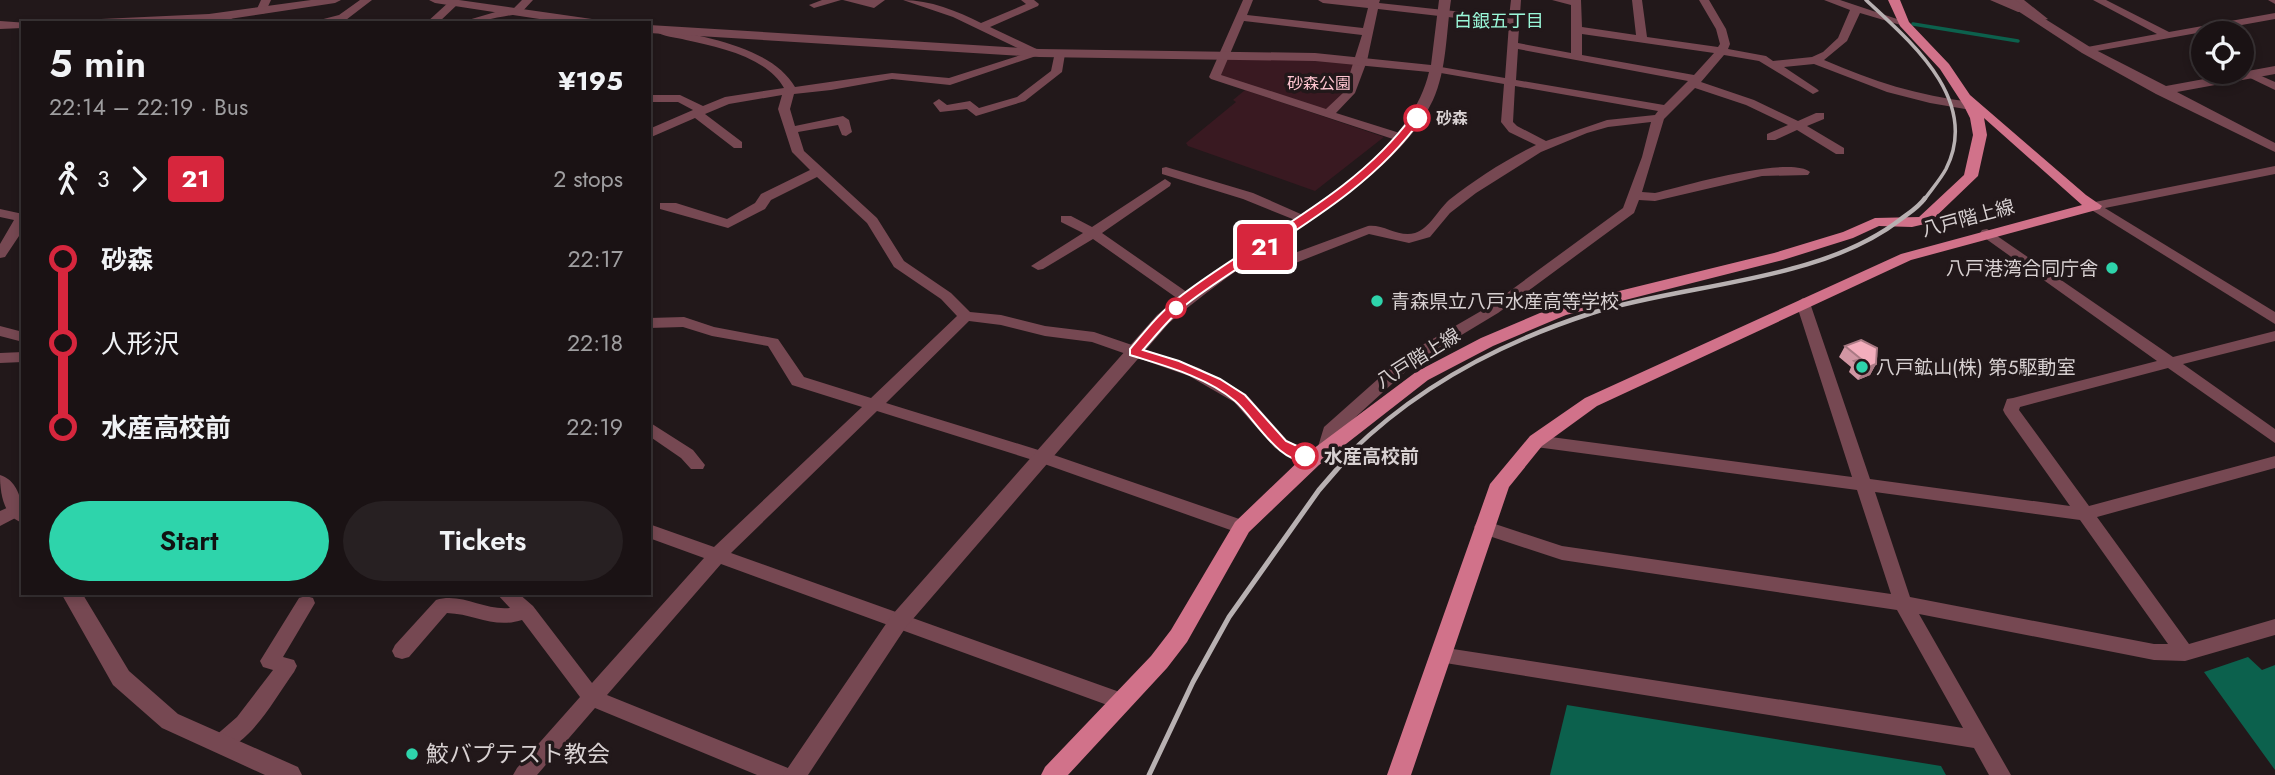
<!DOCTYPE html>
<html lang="en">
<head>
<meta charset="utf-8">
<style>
  :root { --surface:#1a1214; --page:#272022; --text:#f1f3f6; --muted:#9f9ea0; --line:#383234; --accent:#2ed4ab }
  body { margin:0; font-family:Jost,"Noto Sans JP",sans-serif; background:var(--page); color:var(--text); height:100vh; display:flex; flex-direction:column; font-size:26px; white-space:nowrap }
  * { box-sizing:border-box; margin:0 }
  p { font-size:23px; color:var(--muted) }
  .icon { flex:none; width:38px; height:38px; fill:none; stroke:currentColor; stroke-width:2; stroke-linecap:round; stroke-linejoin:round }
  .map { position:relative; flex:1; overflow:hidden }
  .panel { position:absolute; left:21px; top:21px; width:630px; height:574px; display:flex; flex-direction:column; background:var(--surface); border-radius:0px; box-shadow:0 4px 10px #0003,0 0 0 2px var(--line) }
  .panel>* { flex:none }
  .badge { padding:0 14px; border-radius:5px; font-size:24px; line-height:46px }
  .controls { position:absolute; left:2191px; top:21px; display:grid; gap:14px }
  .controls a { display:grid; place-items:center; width:63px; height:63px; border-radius:50%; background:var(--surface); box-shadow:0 4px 10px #0003,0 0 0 2px var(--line); font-size:35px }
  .map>.badge { position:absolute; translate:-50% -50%; box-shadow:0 0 0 4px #fff }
  .legs { display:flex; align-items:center; gap:10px; height:77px; padding:0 28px; font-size:23px }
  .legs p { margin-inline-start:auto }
  .summary { display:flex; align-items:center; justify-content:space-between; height:119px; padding:0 28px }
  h1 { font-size:38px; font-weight:600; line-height:52px }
  .cta { display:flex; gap:14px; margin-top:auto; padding:14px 28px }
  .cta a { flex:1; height:80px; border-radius:42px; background:var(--accent); color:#111; font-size:28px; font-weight:600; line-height:80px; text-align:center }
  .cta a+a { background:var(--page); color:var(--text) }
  ul { padding:0 28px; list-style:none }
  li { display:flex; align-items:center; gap:24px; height:84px; font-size:26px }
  li i { display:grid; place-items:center; width:10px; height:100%; margin:0 9px; background:currentColor }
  li i::after { content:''; width:18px; height:18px; margin:-9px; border:5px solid; border-radius:50%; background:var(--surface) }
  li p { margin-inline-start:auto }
  li:first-child i { background:linear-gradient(#0000 50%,currentColor 0) }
  li:last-child i { background:linear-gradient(currentColor 50%,#0000 0) }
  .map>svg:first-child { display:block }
  .green { fill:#391921 }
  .water { fill:#0c614d }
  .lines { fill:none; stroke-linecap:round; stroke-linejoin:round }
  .stream { stroke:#0c614d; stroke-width:3.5 }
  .minor { fill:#764852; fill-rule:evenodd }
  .tertiary { fill:#764852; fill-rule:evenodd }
  .primary { fill:#d1728a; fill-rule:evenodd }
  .rail-far2 { stroke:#b8b1b2; stroke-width:3.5 }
  .rail-far1 { stroke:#b8b1b2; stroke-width:4.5 }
  .rail { stroke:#b8b1b2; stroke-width:5 }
  .wall { fill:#d196a3 }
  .shaded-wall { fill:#aa7a84 }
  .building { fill:#f3aebd; stroke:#aa7a84; stroke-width:2 }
  .line-1 { fill:#d7263d; stroke:#fff; stroke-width:2 }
  .stop-1-dot { fill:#fff; stroke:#d7263d; stroke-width:3.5 }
  .poi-dot { fill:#2ed4ab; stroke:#22181a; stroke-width:2.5 }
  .labels { text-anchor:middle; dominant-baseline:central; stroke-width:7; stroke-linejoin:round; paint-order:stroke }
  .far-park-label { font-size:16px; fill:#ffc5d1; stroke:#22181a }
  .far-stop-label { font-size:16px; font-weight:bold; fill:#d7d0d1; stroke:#22181a; text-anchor:start }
  .far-neighbourhood-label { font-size:18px; fill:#99f7d8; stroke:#22181a }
  .street-label { font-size:19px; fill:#d7d0d1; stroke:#22181a }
  .poi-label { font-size:19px; fill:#d7d0d1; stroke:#22181a; text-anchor:start }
  .stop-label { font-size:19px; font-weight:bold; fill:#d7d0d1; stroke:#22181a; text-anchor:start }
  .near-poi-label { font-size:23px; fill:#d7d0d1; stroke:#22181a; text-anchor:start }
</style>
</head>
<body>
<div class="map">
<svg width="2275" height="775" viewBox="0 0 2275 775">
  <rect width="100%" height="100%" fill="#22181a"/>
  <g class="green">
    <path d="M 1225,59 L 1315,60 L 1354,64 L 1346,92 L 1326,110 L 1218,75 Z"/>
    <path d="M 1245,90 L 1384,137 L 1315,191 L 1188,146 L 1186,143 L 1236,102 L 1233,100 Z"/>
  </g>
  <g class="water">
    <path d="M 2248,657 L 2262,670 L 2275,665 L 2275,770 L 2204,672 Z"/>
    <path d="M 1567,705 L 1941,766 L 1946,775 L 1550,775 Z"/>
  </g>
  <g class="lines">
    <path class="stream" d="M 1913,24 L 2018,41"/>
    <g class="minor">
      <path d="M 261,0 L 271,0 L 265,13 L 261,14 L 256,11 Z"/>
      <path d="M 360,0 L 372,0 L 342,23 L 308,23 L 339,15 Z"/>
      <path d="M 522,0 L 533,0 L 520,14 C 500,16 479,23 458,23 L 509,8 L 513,9 Z"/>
      <path d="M 822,0 L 841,0 L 814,8 L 809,5 Z"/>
      <path d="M 843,0 L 885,0 L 874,8 Z"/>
      <path d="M 903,0 C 930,0 957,11 981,23 L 1026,4 L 1021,0 L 1034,0 L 1039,4 L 1038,6 L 990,27 L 1045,53 L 950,85 L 892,79 L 831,90 L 794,94 L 790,109 L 795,126 L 843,116 L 849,120 L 852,132 L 846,136 L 842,135 L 838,125 L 798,132 L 804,151 L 877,218 L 904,261 L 951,293 L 970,312 L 1001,315 L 1045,326 L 1094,332 L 1199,368 L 1246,394 L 1287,440 L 1318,456 L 1320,460 L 1318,464 L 1312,466 L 1275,448 L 1234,402 L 1189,376 L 1092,342 L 1045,336 L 1001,325 L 969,321 L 886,403 L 1048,453 L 1248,522 L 1251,527 L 1248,532 L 1236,532 L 1036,461 L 877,411 L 731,553 L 1128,695 L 1131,701 L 1128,707 L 1121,710 L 721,564 L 607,695 L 788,768 L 792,775 L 757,775 L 595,708 L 537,775 L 513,775 L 517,768 L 580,697 L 522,620 C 494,629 475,614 447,613 L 409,657 L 402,659 L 395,657 L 392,651 L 395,645 L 436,600 C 461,592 485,611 510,608 L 496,593 L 518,593 L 533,606 L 592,683 L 704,558 L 649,538 L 649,524 L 714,547 L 862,407 L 792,385 L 768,346 L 712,336 L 683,327 L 649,328 L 649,318 L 684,317 L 714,327 L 778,339 L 804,377 L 871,398 L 957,316 L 941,299 L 894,267 L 867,223 L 817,177 L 771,200 L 765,209 L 728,228 L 660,209 L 660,203 L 676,203 L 727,219 L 755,203 L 761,194 L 810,170 L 792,152 L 778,109 L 782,95 L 729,104 L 705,114 L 742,142 L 742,148 L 734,148 L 695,118 L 649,138 L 649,129 L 693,110 L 678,102 L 649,102 L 649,95 L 680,95 L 703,106 L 725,97 L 784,88 C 767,57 718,47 686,40 C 676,37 663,37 655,31 L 660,28 C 702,36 772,47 795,87 L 892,73 L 949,78 L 1024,54 L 1024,51 L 953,17 Z"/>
      <path d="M 1243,0 L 1253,0 L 1247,15 L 1363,28 L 1368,8 L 1323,3 L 1318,0 L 1380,0 L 1379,3 L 1509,17 L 1511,0 L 1521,0 L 1518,43 L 1571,53 L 1571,5 L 1552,0 L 1581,0 L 1582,27 L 1636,35 L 1632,0 L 1642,0 L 1647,37 L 1718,47 L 1720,44 L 1716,29 L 1699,0 L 1709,0 L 1726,29 L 1730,44 L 1728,49 L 1766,56 L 1773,61 L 1812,57 L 1823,52 L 1838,38 L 1850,10 L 1824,0 L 1840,0 L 1909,23 L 1904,26 L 1860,13 L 1847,41 L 1824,60 C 1872,81 1919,96 1971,102 L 1977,106 L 1971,110 L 1930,103 L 1887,92 L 1814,64 L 1784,67 L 1817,89 L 1819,91 L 1813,94 L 1759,61 L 1724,55 L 1701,82 L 1754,100 L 1798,121 L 1816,113 L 1824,113 L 1824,119 L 1807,126 L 1844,148 L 1844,154 L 1836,154 L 1797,130 L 1775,140 L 1767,140 L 1767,134 L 1788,125 L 1746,105 L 1695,88 L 1664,119 L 1642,192 L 1655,193 C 1683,186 1790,155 1810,172 L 1808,175 L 1762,176 L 1655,201 L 1639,200 L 1634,213 L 1498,313 L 1415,363 L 1338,433 L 1331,454 L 1319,454 L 1317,450 L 1324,427 L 1405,355 L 1488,307 L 1623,208 L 1642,157 L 1651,122 L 1608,127 L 1587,133 L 1541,152 L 1476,193 L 1450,213 L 1430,237 L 1409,243 L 1369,234 L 1293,264 C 1282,267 1272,257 1266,249 L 1268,246 L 1278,246 L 1289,255 L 1368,226 C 1384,224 1399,238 1415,233 C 1429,229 1438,210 1449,200 C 1476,179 1505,160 1536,145 L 1509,132 L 1501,122 L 1504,84 L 1435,72 L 1429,69 L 1435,66 L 1505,78 L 1509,24 L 1378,9 L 1367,61 L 1355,93 L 1336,113 L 1406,135 L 1408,138 L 1402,142 L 1211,79 L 1209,77 ZM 1244,21 L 1362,35 L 1344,92 L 1326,109 L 1221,75 ZM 1582,34 L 1714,53 L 1694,75 L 1582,55 ZM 1518,49 L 1688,81 L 1664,105 L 1516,80 ZM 1515,86 L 1658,111 L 1655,115 L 1607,120 L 1546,141 L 1517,126 L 1513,122 Z"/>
      <path d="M 1990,0 L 2005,0 L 2016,4 L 2012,0 L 2024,0 L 2048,19 L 2039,21 L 2026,12 L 2018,12 Z"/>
      <path d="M 2093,0 L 2106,0 L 2169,32 L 2275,13 L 2275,19 L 2086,53 L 2082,52 L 2082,48 L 2157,34 Z"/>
      <path d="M 2268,0 L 2275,0 L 2275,4 Z"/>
      <path d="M 450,1 L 459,3 L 438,23 L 426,23 Z"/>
      <path d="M 230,13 L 235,16 C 228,23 219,23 209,23 Z"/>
      <path d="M 1055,52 L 1065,54 L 1062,72 L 1025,101 L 976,116 L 967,109 L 940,112 L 933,103 L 939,99 L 947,105 L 970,101 L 979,108 L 1017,97 L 1051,71 Z"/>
      <path d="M 2250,71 L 2275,82 L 2275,90 L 2246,76 L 2244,74 Z"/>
      <path d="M 1166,167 L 1253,193 L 1312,219 L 1305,223 L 1300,222 L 1243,199 L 1162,174 L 1162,168 Z"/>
      <path d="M 1165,179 L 1171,183 L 1170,186 L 1102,233 L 1191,295 L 1193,298 L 1191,301 L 1181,301 L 1093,239 L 1043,269 L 1038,270 L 1031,266 L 1083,233 L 1061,222 L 1061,216 L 1071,216 L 1092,227 Z"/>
      <path d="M 2095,202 L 2275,312 L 2275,324 L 2090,209 L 2090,203 Z"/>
      <path d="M 0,209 L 23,214 L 23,230 L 5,257 L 0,258 L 0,244 L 14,220 L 0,217 Z"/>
      <path d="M 1987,229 L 2173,357 L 2275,331 L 2275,341 L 2183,364 L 2275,429 L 2275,443 L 2168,368 L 2020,407 L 2019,410 L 2089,506 L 2275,456 L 2275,468 L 2097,517 L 2189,644 L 2275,619 L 2275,635 L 2185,661 L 2154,660 L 1919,614 L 2011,775 L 1989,775 L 1974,748 L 1433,661 L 1430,655 L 1433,649 L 1440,647 L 1963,728 L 1897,610 L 1562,560 L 1477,532 L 1474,527 L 1477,522 L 1483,520 L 1562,546 L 1891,594 L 1857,490 L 1536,447 L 1528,441 L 1536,435 L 1852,477 L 1796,303 L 1803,298 L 1810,303 L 1870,479 L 2070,506 L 2005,414 L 2003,410 L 2007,399 L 2013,398 L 2157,361 L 1982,236 L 1980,233 L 1982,230 ZM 1875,492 L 2080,520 L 2168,644 L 2154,644 L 1910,597 Z"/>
      <path d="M 0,326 L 23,332 L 23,342 L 0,336 Z"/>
      <path d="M 23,352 L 23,362 L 0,363 L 0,353 Z"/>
      <path d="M 649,422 L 693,450 L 705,465 L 703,469 L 691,469 L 681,458 L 649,436 Z"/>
      <path d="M 18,503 L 23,504 L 23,514 L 0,526 L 0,511 Z"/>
      <path d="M 306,596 L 313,598 L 315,603 L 283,657 L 294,660 L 297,666 L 294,672 C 275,698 253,741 221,752 L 214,749 L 211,743 L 214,737 L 237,717 L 273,670 L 263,667 L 260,661 L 299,598 Z"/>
    </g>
    <g class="tertiary">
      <path d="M 311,0 L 341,0 L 335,3 L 209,22 L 95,23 L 101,19 L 209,14 Z"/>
      <path d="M 429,0 L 459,0 L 592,19 L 598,23 L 566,23 L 435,3 Z"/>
      <path d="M 1439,0 L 1451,0 C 1446,33 1447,69 1433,100 C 1402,168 1306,223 1246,264 C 1219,283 1194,302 1169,323 L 906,627 L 808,775 L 783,775 L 892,615 L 1157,315 C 1182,295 1208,276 1235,258 C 1301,213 1410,155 1429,72 L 1315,61 L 1039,57 L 649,33 L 649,25 L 1039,49 L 1315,53 L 1431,65 Z"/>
      <path d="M 2001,0 L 2015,0 L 2090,47 L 2166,86 L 2275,66 L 2275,74 L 2177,92 L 2275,143 L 2275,152 L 2156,94 L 2082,53 Z"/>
      <path d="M 0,21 L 28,23 L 23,23 L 23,28 L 0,29 Z"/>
      <path d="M 2275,166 L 2275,174 L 2095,210 L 2088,206 L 2095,202 Z"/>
      <path d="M 0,475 C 20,481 23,506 23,523 C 3,517 0,492 0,475 Z"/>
      <path d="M 61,593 L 82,593 L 129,671 L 178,714 L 298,767 L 302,775 L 265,775 L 162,728 L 113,685 Z"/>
    </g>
    <path class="primary" d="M 1888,0 L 1900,0 L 1909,22 L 1949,64 L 1970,95 L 2086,195 L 2102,206 L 2100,209 L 1911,260 L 1597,406 L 1542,446 L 1509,487 L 1411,775 L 1387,775 L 1490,484 L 1530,436 L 1585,398 L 1901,254 L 2082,205 L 1984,118 L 1987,135 L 1978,176 L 1929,223 L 1912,227 L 1879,226 L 1853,238 L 1783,260 L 1566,315 L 1493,346 L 1428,380 L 1319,465 L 1249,532 L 1187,642 L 1167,668 L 1068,775 L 1041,775 L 1045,767 L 1151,656 L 1171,630 L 1235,522 L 1305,455 L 1416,372 L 1481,338 L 1554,307 L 1774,253 L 1843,232 L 1875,218 L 1919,217 L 1964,175 L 1973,135 L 1970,118 L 1964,106 L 1940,69 L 1900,26 Z"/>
    <path class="rail-far2" d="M 1866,0 C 1910,41 1981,100 1946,169 C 1940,180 1931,190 1924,200"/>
    <path class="rail-far1" d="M 1350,453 C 1418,386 1502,342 1592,313 C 1688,283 1820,282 1901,219 C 1909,213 1919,207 1925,198"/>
    <path class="rail" d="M 1149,775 L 1193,682 L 1229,617 L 1319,490 L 1352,452"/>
  </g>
  <path class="wall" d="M 1845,346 L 1876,364 L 1870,375 L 1858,380 L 1849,372 L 1851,367 L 1839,357 Z"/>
  <path class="shaded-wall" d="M 1876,364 L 1870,375 L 1858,380 L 1864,369 Z"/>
  <path class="building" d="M 1861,340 L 1877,348 L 1876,364 L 1864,369 L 1854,361 L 1861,359 L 1845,346 Z"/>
  <path class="line-1" d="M 1413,115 L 1422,118 C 1365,199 1270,242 1192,300 C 1173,314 1158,333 1143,350 L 1179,361 L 1220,379 L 1245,395 L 1286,441 L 1310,452 L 1312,456 L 1310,460 C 1281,468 1254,417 1235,401 C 1207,377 1165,366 1130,355 L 1130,349 C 1146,330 1162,310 1182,295 C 1259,236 1354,196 1413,115 Z"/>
  <g class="stop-1-dot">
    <circle cx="1417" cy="118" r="12"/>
    <circle cx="1176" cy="308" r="9"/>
    <circle cx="1305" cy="456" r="12"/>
  </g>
  <g class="poi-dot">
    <circle cx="2112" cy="268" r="7"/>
    <circle cx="1377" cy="301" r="7"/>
    <circle cx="1862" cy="367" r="7"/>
    <circle cx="412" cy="754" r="7"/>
  </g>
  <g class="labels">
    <g class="far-park-label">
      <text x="1319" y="83">砂森公園</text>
    </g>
    <g class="far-stop-label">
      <text x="1436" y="118">砂森</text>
    </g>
    <g class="far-neighbourhood-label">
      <text x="1499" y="21">白銀五丁目</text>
    </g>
    <g class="street-label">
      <text transform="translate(1968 218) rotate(-15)">八戸階上線</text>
      <text transform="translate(1418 358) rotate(-32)">八戸階上線</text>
    </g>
    <g class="poi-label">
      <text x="2098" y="268" text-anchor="end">八戸港湾合同庁舎</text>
      <text x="1391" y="301">青森県立八戸水産高等学校</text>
      <text x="1876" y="367">八戸鉱山(株) 第５駆動室</text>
    </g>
    <g class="stop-label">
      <text x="1324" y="456">水産高校前</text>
    </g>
    <g class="near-poi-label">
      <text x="426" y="754">鮫バプテスト教会</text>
    </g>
  </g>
</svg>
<div class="controls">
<a><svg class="icon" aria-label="locate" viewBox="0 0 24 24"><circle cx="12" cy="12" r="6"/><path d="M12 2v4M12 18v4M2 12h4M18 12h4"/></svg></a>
</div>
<b class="badge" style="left:1265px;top:247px;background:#d7263d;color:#fff">21</b>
<section class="panel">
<div class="summary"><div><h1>5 min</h1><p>22:14 – 22:19 · Bus</p></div><b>¥195</b></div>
<div class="legs"><svg class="icon" aria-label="walk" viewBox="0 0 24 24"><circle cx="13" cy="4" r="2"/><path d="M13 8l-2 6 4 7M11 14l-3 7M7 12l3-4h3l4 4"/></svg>3<svg class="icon" aria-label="forward" viewBox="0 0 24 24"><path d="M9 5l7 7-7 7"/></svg><b class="badge" style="background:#d7263d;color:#fff">21</b><p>2 stops</p></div>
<ul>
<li><i style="color:#d7263d"></i><b>砂森</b><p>22:17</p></li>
<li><i style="color:#d7263d"></i><span>人形沢</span><p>22:18</p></li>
<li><i style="color:#d7263d"></i><b>水産高校前</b><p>22:19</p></li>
</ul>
<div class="cta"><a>Start</a><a>Tickets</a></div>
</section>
</div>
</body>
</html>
